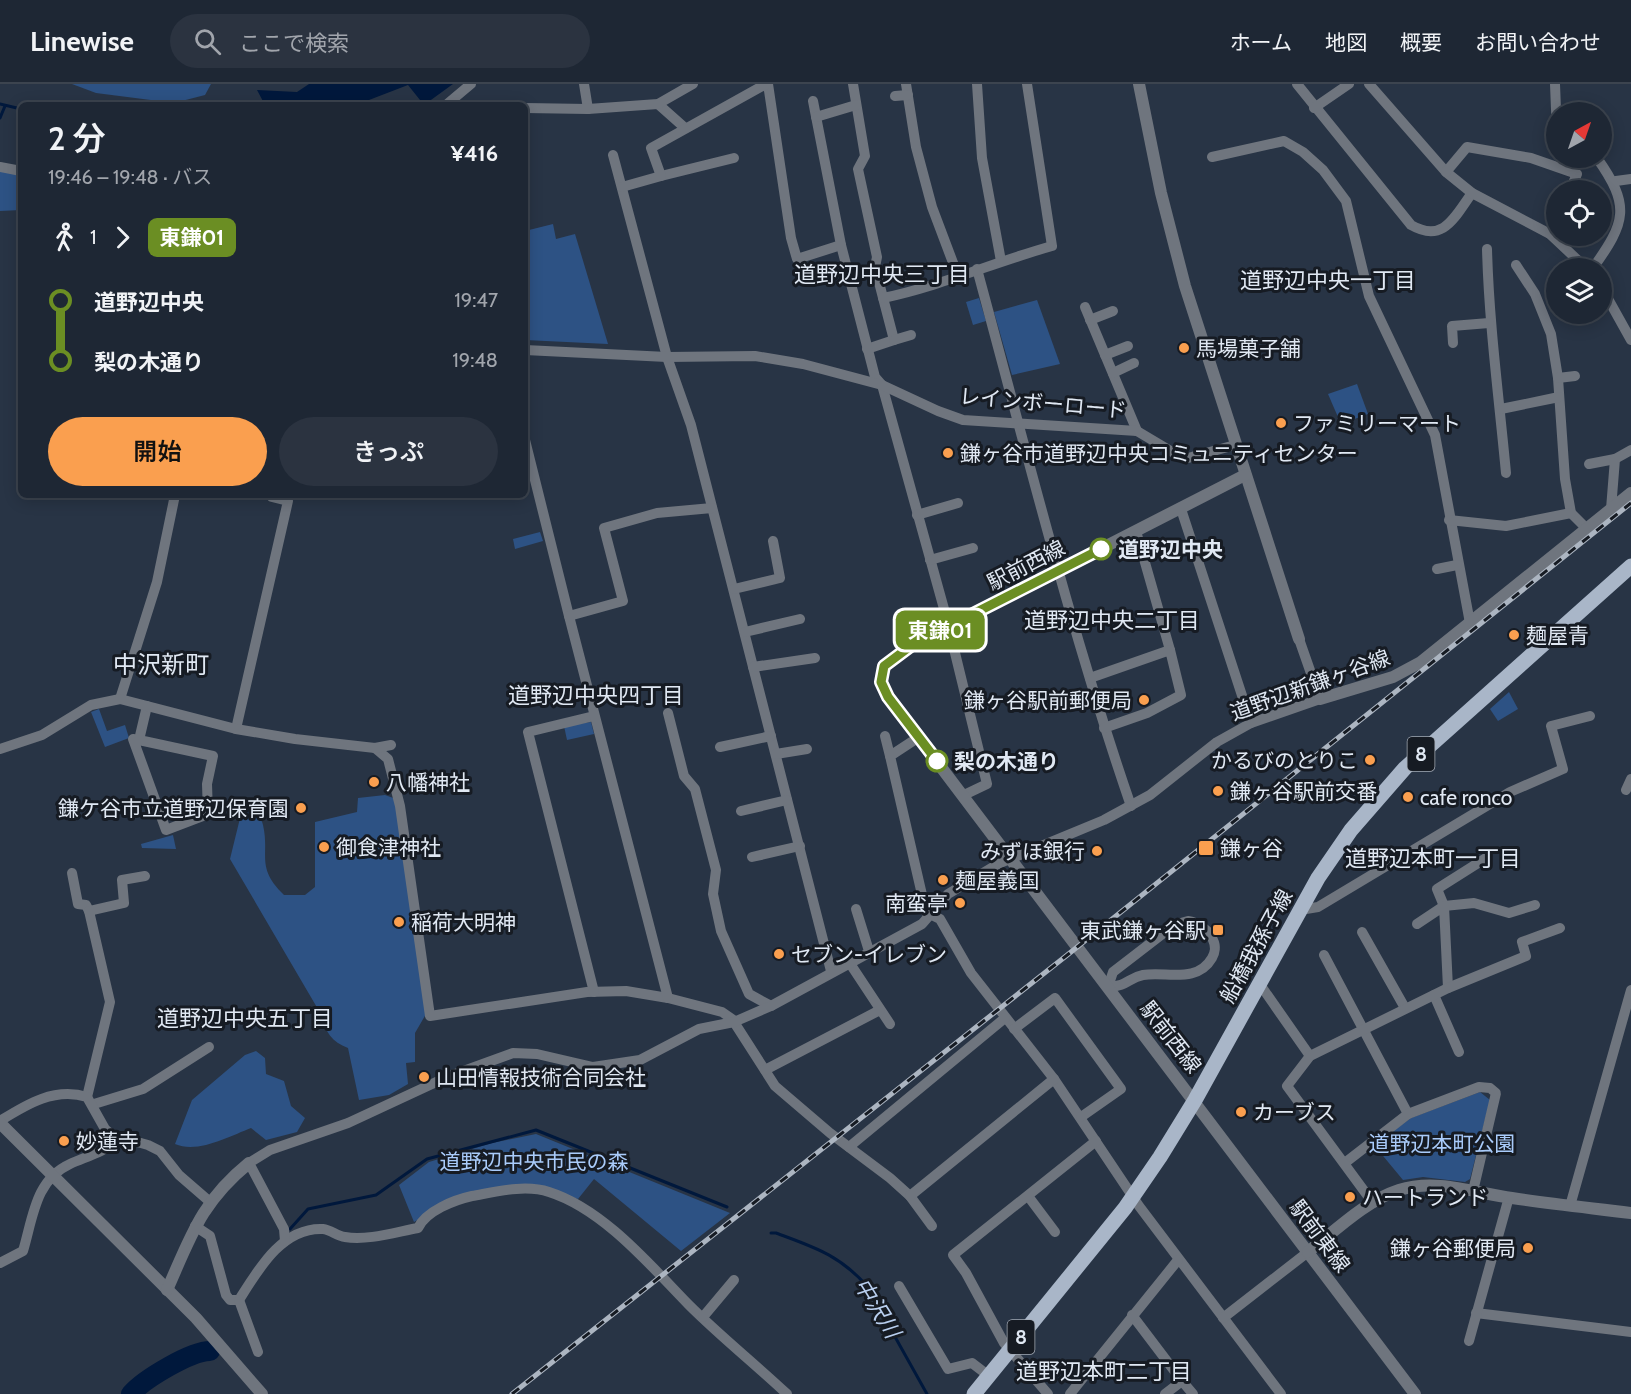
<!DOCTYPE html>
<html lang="ja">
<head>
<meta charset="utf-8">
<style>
  :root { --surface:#1e2734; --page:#2b3340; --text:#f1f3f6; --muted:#a1a5ac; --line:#3c444f; --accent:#fa9f4f }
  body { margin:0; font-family:Cabin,"Noto Sans JP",sans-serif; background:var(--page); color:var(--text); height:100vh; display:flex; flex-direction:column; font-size:22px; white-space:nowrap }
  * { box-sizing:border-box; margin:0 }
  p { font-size:20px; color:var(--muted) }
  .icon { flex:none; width:33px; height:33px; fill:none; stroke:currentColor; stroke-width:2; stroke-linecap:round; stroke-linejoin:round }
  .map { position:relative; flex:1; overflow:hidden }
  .drawer { position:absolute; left:18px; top:18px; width:510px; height:396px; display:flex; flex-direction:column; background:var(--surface); border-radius:9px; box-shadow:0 3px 15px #0003,0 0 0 2px var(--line) }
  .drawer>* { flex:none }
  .badge { padding:0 12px; border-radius:9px; font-size:21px; line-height:39px }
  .needle { width:39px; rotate:40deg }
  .tools { position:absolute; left:1546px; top:18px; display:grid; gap:12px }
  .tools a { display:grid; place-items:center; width:66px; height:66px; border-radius:50%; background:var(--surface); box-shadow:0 3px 15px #0003,0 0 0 2px var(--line); font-size:30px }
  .map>.badge { position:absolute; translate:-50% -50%; box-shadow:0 0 0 3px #fff }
  .legs { display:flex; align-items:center; gap:9px; height:66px; padding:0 30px; font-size:20px }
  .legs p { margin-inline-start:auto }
  .headline { display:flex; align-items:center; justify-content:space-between; height:102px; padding:0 30px }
  h1 { font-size:33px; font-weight:600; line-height:45px }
  .primary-button { display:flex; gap:12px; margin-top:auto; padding:12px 30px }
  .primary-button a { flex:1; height:69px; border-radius:36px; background:var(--accent); color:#111; font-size:24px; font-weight:600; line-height:69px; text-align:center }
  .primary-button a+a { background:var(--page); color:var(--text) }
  ul { padding:0 30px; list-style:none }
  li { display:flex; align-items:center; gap:21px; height:60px; font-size:22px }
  li i { display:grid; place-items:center; width:9px; height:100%; margin:0 8px; background:currentColor }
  li i::after { content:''; width:15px; height:15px; margin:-8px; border:4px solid; border-radius:50%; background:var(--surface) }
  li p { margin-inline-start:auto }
  li:first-child i { background:linear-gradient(#0000 50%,currentColor 0) }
  li:last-child i { background:linear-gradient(currentColor 50%,#0000 0) }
  header { display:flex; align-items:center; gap:36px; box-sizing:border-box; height:84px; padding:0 30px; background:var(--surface); border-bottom:2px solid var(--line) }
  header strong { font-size:28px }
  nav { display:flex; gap:33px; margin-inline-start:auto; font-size:21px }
  .search { width:420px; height:54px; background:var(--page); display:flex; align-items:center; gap:15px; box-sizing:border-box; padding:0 21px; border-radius:33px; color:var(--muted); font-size:22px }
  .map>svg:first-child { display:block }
  .green { fill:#2d5284 }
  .water { fill:#00183c }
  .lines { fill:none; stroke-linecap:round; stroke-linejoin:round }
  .stream { stroke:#00183c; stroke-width:3 }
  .river { stroke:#00183c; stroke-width:20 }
  .minor { stroke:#6f757e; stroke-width:10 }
  .tertiary { stroke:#6f757e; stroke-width:12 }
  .primary { stroke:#a9b6c8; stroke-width:15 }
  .rail-casing { stroke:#acb5c1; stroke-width:5 }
  .rail { stroke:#161b23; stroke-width:3; stroke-dasharray:9; stroke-linecap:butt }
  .line-1-casing { stroke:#fff; stroke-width:14 }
  .line-1 { stroke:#6b8e23; stroke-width:9 }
  .poi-dot { fill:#fa9f4f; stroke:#161b23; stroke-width:2 }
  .stop-1-dot { fill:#fff; stroke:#6b8e23; stroke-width:3 }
  .labels { text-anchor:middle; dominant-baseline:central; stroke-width:6; stroke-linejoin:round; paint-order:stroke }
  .shield { fill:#161b23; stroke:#a3aab5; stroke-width:1.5 }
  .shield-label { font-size:20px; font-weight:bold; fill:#e0e8f3 }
  .poi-label { font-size:21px; fill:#e0e8f3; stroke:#161b23; text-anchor:start }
  .street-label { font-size:21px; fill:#e0e8f3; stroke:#161b23 }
  .stop-label { font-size:21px; font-weight:bold; fill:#e0e8f3; stroke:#161b23; text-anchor:start }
  .park-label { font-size:21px; fill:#a9cbfa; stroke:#161b23 }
  .neighbourhood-label { font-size:22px; fill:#e0e8f3; stroke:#161b23 }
  .water-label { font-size:22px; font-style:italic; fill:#b9cfef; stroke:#161b23 }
  .quarter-label { font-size:24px; fill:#e0e8f3; stroke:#161b23 }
</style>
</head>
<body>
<header>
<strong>Linewise</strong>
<div class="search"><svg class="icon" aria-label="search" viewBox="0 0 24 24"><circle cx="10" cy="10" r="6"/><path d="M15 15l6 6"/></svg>ここで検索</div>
<nav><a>ホーム</a><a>地図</a><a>概要</a><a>お問い合わせ</a></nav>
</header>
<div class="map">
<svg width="1631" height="1310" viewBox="0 0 1631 1310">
  <rect width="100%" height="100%" fill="#283445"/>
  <g class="green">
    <path d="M 72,0 L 211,0 L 205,11 L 174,19 L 96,9 Z"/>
    <path d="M 0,85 L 21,85 L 21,126 L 0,127 Z"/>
    <path d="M 553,140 L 556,155 L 575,150 L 608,260 L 525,256 L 525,147 Z"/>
    <path d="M 979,214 L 986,237 L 973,241 L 966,218 Z"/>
    <path d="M 1037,216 L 1060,280 L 1012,291 L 994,228 Z"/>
    <path d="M 1357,300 L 1368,330 L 1341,340 L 1328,310 Z"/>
    <path d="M 540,448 L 543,457 L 515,465 L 513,455 Z"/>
    <path d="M 1509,608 L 1518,625 L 1498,637 L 1490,625 Z"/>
    <path d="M 99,625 L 107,647 L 125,641 L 129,654 L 105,663 L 91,628 Z"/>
    <path d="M 591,638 L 594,650 L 567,656 L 564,642 Z"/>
    <path d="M 385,711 L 396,715 L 426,930 L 415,949 L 415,978 L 406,979 L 408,1000 L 389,1011 L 359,1016 L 348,964 C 332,958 325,948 322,932 L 230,775 L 242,726 L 254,724 C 256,729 262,735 263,741 C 270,771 255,783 284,811 L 305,811 L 315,803 L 315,738 L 357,728 L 358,714 Z"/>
    <path d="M 173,751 L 176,765 L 142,764 L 141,760 Z"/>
    <path d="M 256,967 L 265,974 L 266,990 L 284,997 L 291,1022 L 305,1034 L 297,1048 L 266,1056 L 251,1044 C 230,1052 198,1070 175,1060 L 192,1016 L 245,971 Z"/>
    <path d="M 1480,1008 L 1490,1016 L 1470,1095 L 1465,1098 L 1423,1093 L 1403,1096 L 1374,1061 L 1411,1034 Z"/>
    <path d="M 536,1050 L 730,1129 L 681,1167 L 594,1095 L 578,1115 L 539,1102 L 448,1118 L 414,1138 L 399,1101 L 429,1078 L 492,1059 Z"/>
  </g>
  <path class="water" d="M 309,0 L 453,0 L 424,21 L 408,1 L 356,21 L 265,21 L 257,6 L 297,8 Z"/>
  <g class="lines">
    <g class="stream">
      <path d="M 0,20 L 21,25"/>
      <path d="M 0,34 L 5,22"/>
      <path d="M 290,1145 L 308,1125 L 376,1111 L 427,1075 L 536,1046 L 727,1123"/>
      <path d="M 771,1149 L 776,1149 C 813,1163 838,1170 866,1201 L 927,1310"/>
    </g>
    <path class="river" d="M 131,1310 C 144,1295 191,1267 210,1267"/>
    <g class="minor">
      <path d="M 584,0 L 588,25"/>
      <path d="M 768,0 L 791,154 L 797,175 L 841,161"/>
      <path d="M 853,0 L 865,72 L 858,85 L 877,173 L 875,183 L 894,256 L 867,265"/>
      <path d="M 906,0 L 916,63 L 932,123 L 958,192"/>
      <path d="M 977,0 L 982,74 L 1001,177"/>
      <path d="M 1297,0 L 1411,141 C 1444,160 1455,132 1472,109"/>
      <path d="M 1369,0 L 1446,88 L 1472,109 L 1550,150 L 1586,184"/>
      <path d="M 1555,0 L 1557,51"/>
      <path d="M 895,12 L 908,11"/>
      <path d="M 813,17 L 841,161 L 875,293 L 882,301 L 946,532 L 987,700 L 964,711"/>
      <path d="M 658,20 L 685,44"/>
      <path d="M 446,21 L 471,0"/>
      <path d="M 525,24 L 588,25 L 658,20 L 693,0"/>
      <path d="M 1314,24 L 1349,0"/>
      <path d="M 816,33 L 856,21"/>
      <path d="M 613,71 L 667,273 L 691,341 L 831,887"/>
      <path d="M 1212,73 L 1284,57 L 1303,68 L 1323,86 L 1346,117 L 1369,212 L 1435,351 L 1470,539"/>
      <path d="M 0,83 L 21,87"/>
      <path d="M 1446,88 L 1467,63 L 1531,74 L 1577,90 L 1570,106"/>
      <path d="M 661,92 L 734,74"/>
      <path d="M 1616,97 L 1631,95"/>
      <path d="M 622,103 L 661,92 L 651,64 L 766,0"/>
      <path d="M 1550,150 L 1557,134"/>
      <path d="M 1487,165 C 1489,240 1499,314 1506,389"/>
      <path d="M 1516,181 L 1535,210 L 1551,250 L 1558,294 L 1565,395 L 1571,429 L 1587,445"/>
      <path d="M 1593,184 C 1626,138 1631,122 1597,74"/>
      <path d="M 977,185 C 1026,365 1070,545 1131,722"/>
      <path d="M 1602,204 L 1631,256"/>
      <path d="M 883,214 C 940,202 995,178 1052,162 L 1027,0"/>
      <path d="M 1085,223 L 1137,347"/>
      <path d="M 1090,236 L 1113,227"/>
      <path d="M 894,256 L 911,251"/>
      <path d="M 1453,259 L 1452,242 L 1489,239"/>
      <path d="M 525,266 L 667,273 L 755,272 L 803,280 L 882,301 L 938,327 L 963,336 L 1137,347 L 1179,372 L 1188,374 L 1235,361"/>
      <path d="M 1105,271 L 1128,262"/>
      <path d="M 1113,289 L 1134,279"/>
      <path d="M 1558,294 L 1575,292"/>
      <path d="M 1501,325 L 1559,313"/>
      <path d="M 525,356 L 569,532"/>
      <path d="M 1589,380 L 1615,375"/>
      <path d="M 1181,425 L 1251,639"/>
      <path d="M 1611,425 L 1615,375 L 1631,366"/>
      <path d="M 917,431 L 958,419"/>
      <path d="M 1449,436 L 1506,442 L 1571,429"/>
      <path d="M 1136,447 L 1170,566"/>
      <path d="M 930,476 L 973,464"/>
      <path d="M 1437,485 L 1457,481"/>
      <path d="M 734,505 L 780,494 L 773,457"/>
      <path d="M 745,548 L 800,535"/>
      <path d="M 753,583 L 815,574"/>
      <path d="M 1090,594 L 1170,566 L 1181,611 L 1147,629 L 1104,644"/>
      <path d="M 120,615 L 157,498 L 175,411"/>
      <path d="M 668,629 L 684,692 L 695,705 L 716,786 L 713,810 L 721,847 L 749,910 L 771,922"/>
      <path d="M 236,645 L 288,417 L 272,413 L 272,411"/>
      <path d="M 885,652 L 890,672"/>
      <path d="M 919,653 L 890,672 L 926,828 L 940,835 L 971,889 L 1054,995 L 1139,1122 L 1281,1310"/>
      <path d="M 139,656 L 133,655 L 166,746 L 208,730 L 207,700 L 213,672 L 139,656 L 147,622"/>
      <path d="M 720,663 L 771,652"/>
      <path d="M 375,664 L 388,675 L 400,722 L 430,932 L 587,908 L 626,907 L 668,914 L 722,928 L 735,937"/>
      <path d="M 0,665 L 42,651 L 91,621 L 120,615 L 236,645 L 295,655 L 375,664 L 391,661"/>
      <path d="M 776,670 L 807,665"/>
      <path d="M 1626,706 L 1631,695"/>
      <path d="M 741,727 L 787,716"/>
      <path d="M 752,773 L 800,762"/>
      <path d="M 1486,774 L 1437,805 L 1444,822 L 1474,819 L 1509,829 L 1535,821"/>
      <path d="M 72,789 L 78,820 L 86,821 L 89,827"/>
      <path d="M 856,825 L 869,867"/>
      <path d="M 1300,826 L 1318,823 L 1510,708 L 1563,685 L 1551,642 L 1590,632"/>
      <path d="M 1188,837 C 1199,839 1209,846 1213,856 C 1216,862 1215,869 1212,874 C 1197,900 1166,887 1143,891 C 1128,894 1128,902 1108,903 L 1113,888 L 1174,841 Z"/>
      <path d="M 1417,840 L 1444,822 L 1448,904"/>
      <path d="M 1362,848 L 1405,924"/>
      <path d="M 1324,871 L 1408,1030"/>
      <path d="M 849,878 L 890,940"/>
      <path d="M 1259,899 L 1310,972"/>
      <path d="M 594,908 L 528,648 L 594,632"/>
      <path d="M 1434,911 L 1459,968"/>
      <path d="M 668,914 L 569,532 L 623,517 L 604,444 L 657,429 L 712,424"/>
      <path d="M 734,938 L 775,1002 L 830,1049 L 890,1094 L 910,1112 L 932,1142"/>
      <path d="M 1014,945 L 1055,914 L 1121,1005 L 1081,1033"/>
      <path d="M 765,986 L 880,926"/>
      <path d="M 87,1013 L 110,918 L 89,827 L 124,819 L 122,796 L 145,792"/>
      <path d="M 94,1020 L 143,1005 L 209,963"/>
      <path d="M 0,1037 C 27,1020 55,1003 87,1013 L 105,1045 L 112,1051 L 148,1061 L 160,1067 L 179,1091 L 209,1117"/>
      <path d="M 849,1063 L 1005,934"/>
      <path d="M 1346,1078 L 1408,1030 L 1479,1003 L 1490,1004 L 1496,1009 L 1473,1107"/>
      <path d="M 910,1112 L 1054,995"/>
      <path d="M 1028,1112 L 1055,1148"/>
      <path d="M 1373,1119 L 1287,1002 L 1310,972 L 1448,904 L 1526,872 L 1522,858 L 1560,844"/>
      <path d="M 1570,1122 L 1631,906"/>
      <path d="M 195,1142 L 210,1152 L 226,1211 L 230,1216 L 239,1216 C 258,1186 282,1143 323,1145 C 331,1146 337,1152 345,1153 C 367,1157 396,1148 418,1144 C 426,1127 454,1116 472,1112 C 495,1108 525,1100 549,1108 C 603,1125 650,1181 689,1221 C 720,1252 755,1280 787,1310"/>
      <path d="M 285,1157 L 284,1145 L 249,1079 L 270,1066 L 348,1039 L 447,993 L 513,969 L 537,970 L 593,983 L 640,976 L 699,945 L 734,938 L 771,922 L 922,840 L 948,810 L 998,780 L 1104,736 L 1150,711 L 1217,658 L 1251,639 L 1320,615 L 1299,555"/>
      <path d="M 0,1179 L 23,1167 C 33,1134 35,1096 70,1080 C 88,1072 104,1068 119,1055"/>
      <path d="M 899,1202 L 948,1285 L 972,1279 L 989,1292"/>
      <path d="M 239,1216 L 258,1268"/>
      <path d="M 1476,1229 L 1631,1248"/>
      <path d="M 1132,1231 L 1182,1297 L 1165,1310"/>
      <path d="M 703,1233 L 734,1196"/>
      <path d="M 1223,1234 L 1308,1168"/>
      <path d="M 1469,1257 L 1509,1113"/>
      <path d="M 1182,1297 L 1193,1310"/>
      <path d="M 1048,1310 L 1004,1259 L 966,1189 L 953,1171 L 1096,1057"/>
      <path d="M 1070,1310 L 1178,1176"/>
    </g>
    <g class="tertiary">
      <path d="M 1139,0 L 1161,109 L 1185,202 L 1299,555"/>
      <path d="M 1245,391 L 913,561 L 884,582 L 881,598 L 888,613 L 1415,1310"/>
      <path d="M 1320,615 L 1393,593 L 1421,578 L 1631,409"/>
      <path d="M 0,1039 L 196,1234 L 262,1310"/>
      <path d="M 1308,1168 C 1335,1147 1365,1117 1399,1106 C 1436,1094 1475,1109 1512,1114 C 1552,1120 1591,1124 1631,1129"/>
      <path d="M 167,1206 C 191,1152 201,1118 249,1079"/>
    </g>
    <path class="primary" d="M 974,1310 L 1125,1124 L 1160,1073 L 1195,1016 L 1318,794 L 1351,746 L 1405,684 L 1631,482"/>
    <g class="rail-casing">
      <path id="rail" d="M 512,1310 L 1066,872 L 1631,419"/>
    </g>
    <use href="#rail" class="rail"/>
  </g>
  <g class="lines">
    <g class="line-1-casing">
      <path id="line-1" d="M 937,677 L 888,613 L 881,598 L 884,582 L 912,561 L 1101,465"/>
    </g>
    <use href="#line-1" class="line-1"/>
  </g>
  <g class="poi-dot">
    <circle cx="1184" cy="264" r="6"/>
    <circle cx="1281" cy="339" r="6"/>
    <circle cx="948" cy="369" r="6"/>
    <circle cx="1514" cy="551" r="6"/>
    <circle cx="1144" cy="616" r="6"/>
    <circle cx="1370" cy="676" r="6"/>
    <circle cx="374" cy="698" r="6"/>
    <circle cx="1218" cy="707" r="6"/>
    <circle cx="1408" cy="713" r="6"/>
    <circle cx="301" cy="724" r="6"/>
    <circle cx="324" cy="763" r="6"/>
    <rect x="1198" y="756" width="16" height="16" rx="3"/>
    <circle cx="1097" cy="767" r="6"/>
    <circle cx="943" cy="796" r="6"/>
    <circle cx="960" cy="819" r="6"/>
    <circle cx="399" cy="838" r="6"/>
    <rect x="1212" y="840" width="12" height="12" rx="3"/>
    <circle cx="779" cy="870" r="6"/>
    <circle cx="424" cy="993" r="6"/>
    <circle cx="1241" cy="1028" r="6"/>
    <circle cx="64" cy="1057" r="6"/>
    <circle cx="1350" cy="1113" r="6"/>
    <circle cx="1528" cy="1164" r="6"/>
  </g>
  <g class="stop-1-dot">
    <circle cx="1101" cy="465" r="10"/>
    <circle cx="937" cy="677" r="10"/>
  </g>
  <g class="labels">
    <g class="shield">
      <rect x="1407.5" y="653" width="27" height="34" rx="4.5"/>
      <rect x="1007.5" y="1236" width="27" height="34" rx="4.5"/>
    </g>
    <g class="shield-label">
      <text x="1421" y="670">8</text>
      <text x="1021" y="1253">8</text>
    </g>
    <g class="poi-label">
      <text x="1196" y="264">馬場菓子舗</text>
      <text x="1293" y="339">ファミリーマート</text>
      <text x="960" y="369">鎌ヶ谷市道野辺中央コミュニティセンター</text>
      <text x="1526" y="551">麺屋青</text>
      <text x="1132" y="616" text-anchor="end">鎌ヶ谷駅前郵便局</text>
      <text x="1358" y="676" text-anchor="end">かるびのとりこ</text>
      <text x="386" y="698">八幡神社</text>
      <text x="1230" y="707">鎌ヶ谷駅前交番</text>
      <text x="1420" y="713">cafe ronco</text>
      <text x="289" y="724" text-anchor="end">鎌ケ谷市立道野辺保育園</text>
      <text x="336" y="763">御食津神社</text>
      <text x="1220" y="764">鎌ヶ谷</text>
      <text x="1085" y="767" text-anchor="end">みずほ銀行</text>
      <text x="955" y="796">麺屋義国</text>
      <text x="948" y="819" text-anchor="end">南蛮亭</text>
      <text x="411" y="838">稲荷大明神</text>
      <text x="1206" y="846" text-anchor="end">東武鎌ヶ谷駅</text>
      <text x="791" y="870">セブン-イレブン</text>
      <text x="436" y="993">山田情報技術合同会社</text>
      <text x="1253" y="1028">カーブス</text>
      <text x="76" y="1057">妙蓮寺</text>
      <text x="1362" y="1113">ハートランド</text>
      <text x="1516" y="1164" text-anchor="end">鎌ヶ谷郵便局</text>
    </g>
    <g class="street-label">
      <text transform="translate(1043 319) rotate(5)">レインボーロード</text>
      <text transform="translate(1026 481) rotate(-27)">駅前西線</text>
      <text transform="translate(1310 601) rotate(-20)">道野辺新鎌ヶ谷線</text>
      <text transform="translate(1256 862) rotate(-61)">船橋我孫子線</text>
      <text transform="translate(1171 953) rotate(52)">駅前西線</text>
      <text transform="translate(1320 1152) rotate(53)">駅前東線</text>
    </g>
    <g class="stop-label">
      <text x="1118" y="465">道野辺中央</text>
      <text x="954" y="677">梨の木通り</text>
    </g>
    <g class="park-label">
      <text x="1442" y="1059">道野辺本町公園</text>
      <text x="534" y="1077">道野辺中央市民の森</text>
    </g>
    <g class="neighbourhood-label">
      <text x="882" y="190">道野辺中央三丁目</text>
      <text x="1328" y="196">道野辺中央一丁目</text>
      <text x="1112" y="536">道野辺中央二丁目</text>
      <text x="596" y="611">道野辺中央四丁目</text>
      <text x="1433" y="774">道野辺本町一丁目</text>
      <text x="245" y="934">道野辺中央五丁目</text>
      <text x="1104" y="1287">道野辺本町二丁目</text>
    </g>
    <g class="water-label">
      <text transform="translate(877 1224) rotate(58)">中沢川</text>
    </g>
    <g class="quarter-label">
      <text x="161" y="580">中沢新町</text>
    </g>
  </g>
</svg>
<div class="tools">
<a><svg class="needle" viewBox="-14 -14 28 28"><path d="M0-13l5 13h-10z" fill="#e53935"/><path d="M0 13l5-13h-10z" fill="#a1a5ac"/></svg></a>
<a><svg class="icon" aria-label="locate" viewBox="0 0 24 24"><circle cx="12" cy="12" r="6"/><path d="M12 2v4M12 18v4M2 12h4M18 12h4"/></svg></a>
<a><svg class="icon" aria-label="layers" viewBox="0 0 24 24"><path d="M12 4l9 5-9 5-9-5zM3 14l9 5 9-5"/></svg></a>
</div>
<b class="badge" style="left:940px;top:546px;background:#6b8e23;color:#fff">東鎌01</b>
<section class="drawer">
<div class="headline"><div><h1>2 分</h1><p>19:46 – 19:48 · バス</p></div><b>¥416</b></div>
<div class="legs"><svg class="icon" aria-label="walk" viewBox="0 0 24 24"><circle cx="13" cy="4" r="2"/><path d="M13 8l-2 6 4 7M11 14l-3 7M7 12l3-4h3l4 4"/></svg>1<svg class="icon" aria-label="forward" viewBox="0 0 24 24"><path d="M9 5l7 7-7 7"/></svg><b class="badge" style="background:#6b8e23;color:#fff">東鎌01</b></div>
<ul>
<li><i style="color:#6b8e23"></i><b>道野辺中央</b><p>19:47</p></li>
<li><i style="color:#6b8e23"></i><b>梨の木通り</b><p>19:48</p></li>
</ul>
<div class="primary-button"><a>開始</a><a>きっぷ</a></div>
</section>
</div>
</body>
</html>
